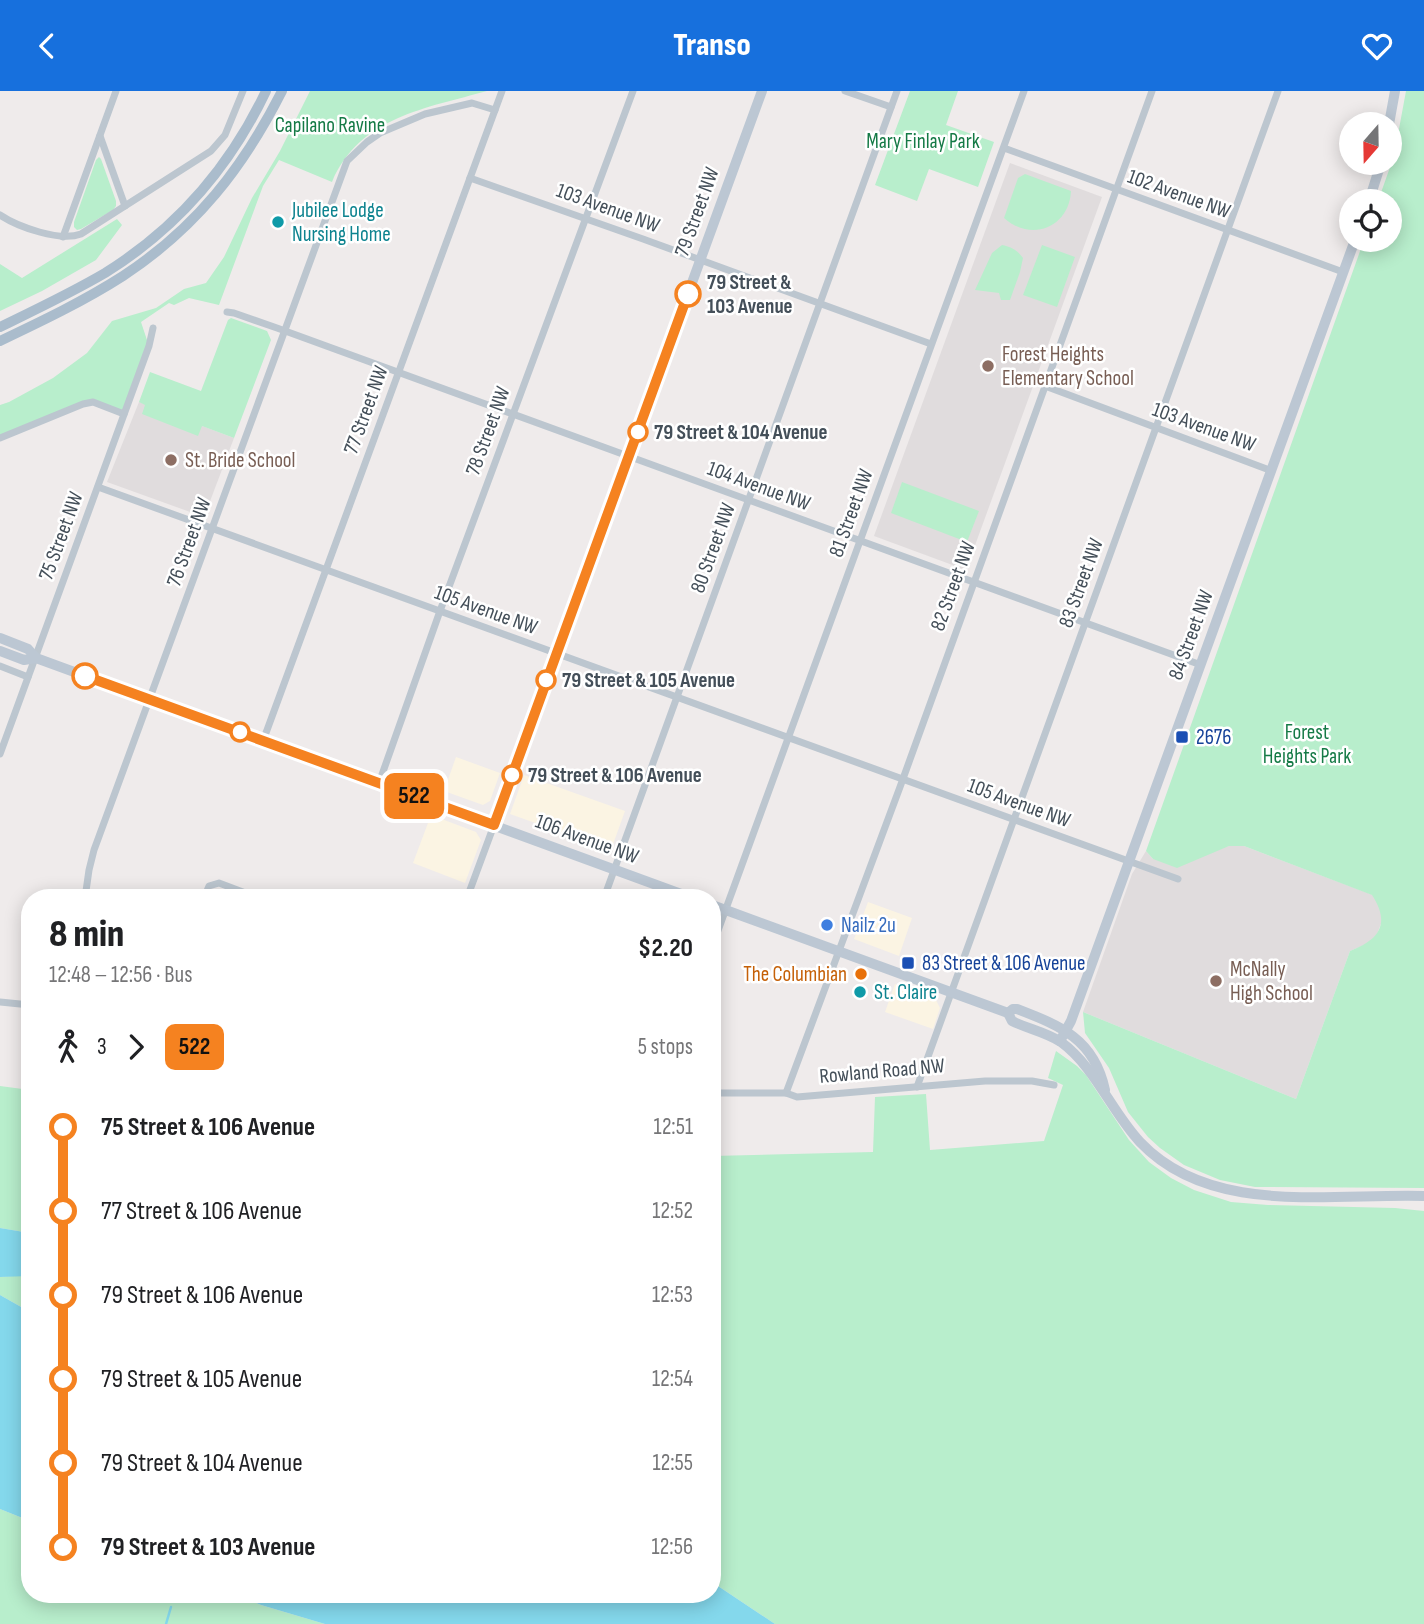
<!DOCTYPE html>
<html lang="en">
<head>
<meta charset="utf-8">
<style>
  :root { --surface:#fff; --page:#f2f2f2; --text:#202124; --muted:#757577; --accent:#1770dd }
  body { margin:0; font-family:"Sofia Sans Condensed",sans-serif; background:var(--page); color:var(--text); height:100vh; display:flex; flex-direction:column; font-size:26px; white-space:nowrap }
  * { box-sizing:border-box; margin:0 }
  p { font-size:23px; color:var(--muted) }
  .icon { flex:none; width:38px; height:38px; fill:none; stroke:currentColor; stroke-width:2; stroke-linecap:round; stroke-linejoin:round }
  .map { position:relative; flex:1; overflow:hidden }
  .details { position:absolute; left:21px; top:798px; width:700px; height:714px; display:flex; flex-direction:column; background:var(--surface); border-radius:28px; box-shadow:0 4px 18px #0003 }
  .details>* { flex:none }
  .badge { padding:0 14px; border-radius:10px; font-size:24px; line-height:46px }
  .needle { width:46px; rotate:200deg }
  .controls { position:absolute; left:1339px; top:21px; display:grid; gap:14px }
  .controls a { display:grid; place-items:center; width:63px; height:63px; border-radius:50%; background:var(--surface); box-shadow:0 4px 18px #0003; font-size:35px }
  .map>.badge { position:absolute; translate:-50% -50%; box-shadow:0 0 0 4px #fff }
  .legs { display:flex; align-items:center; gap:10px; height:77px; padding:0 28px; font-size:23px }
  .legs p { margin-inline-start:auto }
  .head { display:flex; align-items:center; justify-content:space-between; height:119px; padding:0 28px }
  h1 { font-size:38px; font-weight:800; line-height:52px }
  ul { padding:0 28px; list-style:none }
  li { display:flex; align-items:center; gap:24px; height:84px; font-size:26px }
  li i { display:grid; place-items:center; width:10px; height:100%; margin:0 9px; background:currentColor }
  li i::after { content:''; width:18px; height:18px; margin:-9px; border:5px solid; border-radius:50%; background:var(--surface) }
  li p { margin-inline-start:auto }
  li:first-child i { background:linear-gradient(#0000 50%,currentColor 0) }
  li:last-child i { background:linear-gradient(currentColor 50%,#0000 0) }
  header { display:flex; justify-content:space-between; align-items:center; height:91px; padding:0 28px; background:var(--accent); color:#fff; font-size:32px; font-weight:800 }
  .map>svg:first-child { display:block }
  .commercial { fill:#fbf4e3 }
  .education { fill:#e0dcdd }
  .green { fill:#b8eecc }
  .water { fill:#84d8ec }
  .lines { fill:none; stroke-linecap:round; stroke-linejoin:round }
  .stream { stroke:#84d8ec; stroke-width:2.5 }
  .street { stroke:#bcc6cf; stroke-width:7 }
  .secondary { stroke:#bcc7d3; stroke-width:10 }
  .primary { stroke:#aabccc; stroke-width:10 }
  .line-1-casing { stroke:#fff; stroke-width:16 }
  .line-1 { stroke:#f58220; stroke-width:10 }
  .culture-dot { fill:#0f9aa8; stroke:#fff; stroke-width:2.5 }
  .stop-1-dot { fill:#fff; stroke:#f58220; stroke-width:3.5 }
  .education-dot { fill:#8d6e63; stroke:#fff; stroke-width:2.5 }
  .transit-dot { fill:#1a4fb4; stroke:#fff; stroke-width:2.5 }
  .shop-dot { fill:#3f7fe0; stroke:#fff; stroke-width:2.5 }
  .food-dot { fill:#e8710a; stroke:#fff; stroke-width:2.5 }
  .labels { text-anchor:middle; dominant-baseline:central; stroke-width:5; stroke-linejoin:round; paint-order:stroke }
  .park-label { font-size:21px; fill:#157a46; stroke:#fff }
  .street-label { font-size:21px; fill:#444f59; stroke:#fff }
  .culture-label { font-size:21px; fill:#0d838f; stroke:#fff; text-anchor:start }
  .stop-label { font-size:21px; font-weight:bold; fill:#444f59; stroke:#fff; text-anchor:start }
  .education-label { font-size:21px; fill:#785e54; stroke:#fff; text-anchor:start }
  .transit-label { font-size:21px; fill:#164399; stroke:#fff; text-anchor:start }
  .shop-label { font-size:21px; fill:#366cbe; stroke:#fff; text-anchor:start }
  .food-label { font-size:21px; fill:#c56008; stroke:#fff; text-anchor:end }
</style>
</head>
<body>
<header><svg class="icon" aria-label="back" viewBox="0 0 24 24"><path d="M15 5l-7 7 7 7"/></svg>Transo<svg class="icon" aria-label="heart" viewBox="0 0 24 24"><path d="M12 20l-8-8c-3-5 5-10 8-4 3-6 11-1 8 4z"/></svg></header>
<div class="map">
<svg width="1424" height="1533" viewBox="0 0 1424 1533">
  <rect width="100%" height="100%" fill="#efebeb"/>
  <g class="commercial">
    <path d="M 456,666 L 500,682 L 490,710 L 483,714 L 444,700 Z"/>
    <path d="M 524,684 L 625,720 L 611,759 L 510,723 Z"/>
    <path d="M 431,724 L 476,741 L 481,749 L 465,792 L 413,772 Z"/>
    <path d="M 868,811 L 912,827 L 899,865 L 854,848 Z"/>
    <path d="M 895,893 L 935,907 L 940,917 L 933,938 L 885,921 Z"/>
  </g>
  <g class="education">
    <path d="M 1010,72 L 1102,106 L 966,479 L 874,445 Z"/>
    <path d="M 139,311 L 234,347 L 204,426 L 107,391 Z"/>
    <path d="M 1229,755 L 1244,755 L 1373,804 L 1380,815 L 1382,822 L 1382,830 L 1377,843 L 1369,852 L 1350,860 L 1296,1008 L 1083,921 L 1132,783 L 1146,760 L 1153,768 Z"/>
  </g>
  <g class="green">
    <path d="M 310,0 L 487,0 C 427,17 359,26 332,91 L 279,69 L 263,95 L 219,214 L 189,207 L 174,214 L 169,212 L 141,231 L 149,255 L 124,323 L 93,312 L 0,347 L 0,314 L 9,311 L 53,287 L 87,262 L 112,230 L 156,217 L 184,198 L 206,192 L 224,166 L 252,107 L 280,60 Z"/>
    <path d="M 910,0 L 958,0 L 946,34 L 994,51 L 978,96 L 929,78 L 917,110 L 875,94 Z"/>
    <path d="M 1406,0 L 1424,0 L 1424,1097 L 1255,1096 L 1220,1089 L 1184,1074 L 1160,1057 L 1148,1046 L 1128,1021 L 1109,977 L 1085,942 L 1083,921 L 1296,1008 L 1350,860 C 1379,849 1391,833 1372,804 L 1244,755 L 1229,755 L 1177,777 L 1153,768 L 1146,760 L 1364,149 L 1390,149 L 1390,110 L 1378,110 L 1394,65 Z"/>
    <path d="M 99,66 L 101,68 L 116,110 L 116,115 L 113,119 L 81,138 L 77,139 L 74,136 L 74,131 L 96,69 Z"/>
    <path d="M 1025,83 L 1071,100 C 1069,137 1031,151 1004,127 L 1018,87 Z"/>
    <path d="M 117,128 L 122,134 L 96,169 L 42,200 L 0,220 L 0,173 L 22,187 Z"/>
    <path d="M 1002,154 C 1012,156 1017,159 1023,167 L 1020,181 L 1010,209 L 1001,209 L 999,202 L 975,199 L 992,162 Z"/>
    <path d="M 1042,154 L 1075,166 L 1057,216 L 1023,204 Z"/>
    <path d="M 231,227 L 267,240 L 271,249 L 234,347 L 202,335 L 198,345 L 142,323 L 145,314 L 139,311 L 150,281 L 201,300 L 228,229 Z"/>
    <path d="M 902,391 L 979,420 L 967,451 L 891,422 Z"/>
    <path d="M 1056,960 L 1077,975 L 1086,984 L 1129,1049 L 1149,1071 L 1171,1087 L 1194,1099 L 1231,1111 L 1268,1114 L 1395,1117 L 1424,1120 L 1424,1533 L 775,1533 L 712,1491 L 712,1065 L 873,1061 L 875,1006 L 926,1003 L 930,1059 L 1044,1050 L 1063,994 L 1048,987 Z"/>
    <path d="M 0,995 L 30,999 L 30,1142 L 0,1137 Z"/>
    <path d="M 26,1184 L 30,1185 L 30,1221 L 0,1204 L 0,1186 Z"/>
    <path d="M 0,1418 L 30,1430 L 30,1503 L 236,1503 L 261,1514 L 325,1533 L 0,1533 Z"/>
  </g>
  <g class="water">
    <path d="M 0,1137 L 30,1142 L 30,1185 L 0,1186 Z"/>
    <path d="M 0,1204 L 30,1221 L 30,1430 L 0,1418 Z"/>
    <path d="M 712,1491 L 775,1533 L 325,1533 L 261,1514 L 236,1503 L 712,1503 Z"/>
  </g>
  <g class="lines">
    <path class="stream" d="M 166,1533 L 171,1516"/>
    <g class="street">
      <path d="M 845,0 L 891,16"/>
      <path d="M 100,45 L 125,115"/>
      <path d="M 1004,57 L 1343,181"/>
      <path d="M 470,87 L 643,148 L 931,253"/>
      <path d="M 0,124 C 18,136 60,151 81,143 L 211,60 L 225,44 L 243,0"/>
      <path d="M 63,146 L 116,0"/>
      <path d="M 227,221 L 234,222 L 277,237 L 1201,574"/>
      <path d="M 1045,295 L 1272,380"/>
      <path d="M 0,347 L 83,313 L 93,311 L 124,323"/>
      <path d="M 98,396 L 1178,788"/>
      <path d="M 0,575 L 28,586"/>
      <path d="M 263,650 L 502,0"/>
      <path d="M 0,663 L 149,255 L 153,237"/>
      <path d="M 379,692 L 440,520 L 633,0"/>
      <path d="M 86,805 L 99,807"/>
      <path d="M 85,807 L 89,779 L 94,759 L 347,70 L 367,51 L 380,42 L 425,23 L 472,12 L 495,19"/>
      <path d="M 204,807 L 209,795 L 219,792 L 259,807"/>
      <path d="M 467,807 L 494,734"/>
      <path d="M 604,807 L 897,0"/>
      <path d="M 712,856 L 1024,0"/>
      <path d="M 0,911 L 30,914"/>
      <path d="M 917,996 L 1278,0"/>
      <path d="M 712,1002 L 786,1002 L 797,1006 L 985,990 L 1032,990 L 1054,994"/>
      <path d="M 786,1002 L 900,696 L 1152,0"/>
    </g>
    <g class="secondary">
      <path d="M 1389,33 L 1395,0"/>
      <path d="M 1369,110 L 1381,72"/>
      <path d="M 0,547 L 28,558 L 36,567"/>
      <path d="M 0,560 L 24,569 L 36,567 L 692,807"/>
      <path d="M 494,734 L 762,0"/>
      <path d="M 712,814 L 1008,922 L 1013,918 L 1017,918 C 1061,935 1094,948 1105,999"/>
      <path d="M 1008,922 L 1012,930 C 1028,938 1046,941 1061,951 C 1095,976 1111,1020 1140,1051 C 1211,1126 1331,1102 1424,1105"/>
      <path d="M 1060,950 L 1071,930 L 1355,149"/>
    </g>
    <g class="primary">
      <path d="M 0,236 C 35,219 71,202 105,182 C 176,138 230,76 266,0"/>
      <path d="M 0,250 C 42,230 84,210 123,185 C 196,137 243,77 282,0"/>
    </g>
  </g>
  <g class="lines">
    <g class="line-1-casing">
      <path id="line-1" d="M 85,585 L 494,734 L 688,203"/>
    </g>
    <use href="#line-1" class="line-1"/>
  </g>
  <g class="culture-dot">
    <circle cx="278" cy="131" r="7"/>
    <circle cx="860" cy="901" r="7"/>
  </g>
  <g class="stop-1-dot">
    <circle cx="688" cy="203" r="12"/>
    <circle cx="638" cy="341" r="9"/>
    <circle cx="85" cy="585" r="12"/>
    <circle cx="546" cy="589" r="9"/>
    <circle cx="240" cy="641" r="9"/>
    <circle cx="512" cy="684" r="9"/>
  </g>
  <g class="education-dot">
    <circle cx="988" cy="275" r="7"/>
    <circle cx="171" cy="369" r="7"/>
    <circle cx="1216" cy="890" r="7"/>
  </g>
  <g class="transit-dot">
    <rect x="1175" y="639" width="14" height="14" rx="3.5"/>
    <rect x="901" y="865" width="14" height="14" rx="3.5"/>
  </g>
  <circle class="shop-dot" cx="827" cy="834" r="7"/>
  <circle class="food-dot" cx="861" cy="883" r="7"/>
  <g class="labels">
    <g class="park-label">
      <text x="330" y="34">Capilano Ravine</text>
      <text x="923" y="50">Mary Finlay Park</text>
      <text x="1307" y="641">Forest<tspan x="1307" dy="24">Heights Park</tspan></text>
    </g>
    <g class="street-label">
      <text transform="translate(1179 103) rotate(20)">102 Avenue NW</text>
      <text transform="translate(608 117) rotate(20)">103 Avenue NW</text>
      <text transform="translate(697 121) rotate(-70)">79 Street NW</text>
      <text transform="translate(366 319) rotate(-70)">77 Street NW</text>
      <text transform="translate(1204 336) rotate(20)">103 Avenue NW</text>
      <text transform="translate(488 340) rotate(-70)">78 Street NW</text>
      <text transform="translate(759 395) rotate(20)">104 Avenue NW</text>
      <text transform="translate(851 422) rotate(-70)">81 Street NW</text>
      <text transform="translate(61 445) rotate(-70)">75 Street NW</text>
      <text transform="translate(189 451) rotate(-70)">76 Street NW</text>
      <text transform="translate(713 457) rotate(-70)">80 Street NW</text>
      <text transform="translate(1081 492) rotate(-70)">83 Street NW</text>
      <text transform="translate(953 495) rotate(-70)">82 Street NW</text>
      <text transform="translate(486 519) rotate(20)">105 Avenue NW</text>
      <text transform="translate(1191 544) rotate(-70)">84 Street NW</text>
      <text transform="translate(1019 712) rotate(20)">105 Avenue NW</text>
      <text transform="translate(587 748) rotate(20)">106 Avenue NW</text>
      <text transform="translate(882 980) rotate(-5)">Rowland Road NW</text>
    </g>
    <g class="culture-label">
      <text x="292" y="119">Jubilee Lodge<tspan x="292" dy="24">Nursing Home</tspan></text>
      <text x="874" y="901">St. Claire</text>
    </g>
    <g class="stop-label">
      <text x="707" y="191">79 Street &amp;<tspan x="707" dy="24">103 Avenue</tspan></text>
      <text x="654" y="341">79 Street &amp; 104 Avenue</text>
      <text x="562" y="589">79 Street &amp; 105 Avenue</text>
      <text x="528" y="684">79 Street &amp; 106 Avenue</text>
    </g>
    <g class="education-label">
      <text x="1002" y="263">Forest Heights<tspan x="1002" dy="24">Elementary School</tspan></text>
      <text x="185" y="369">St. Bride School</text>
      <text x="1230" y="878">McNally<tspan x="1230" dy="24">High School</tspan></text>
    </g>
    <g class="transit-label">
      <text x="1196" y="646">2676</text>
      <text x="922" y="872">83 Street &amp; 106 Avenue</text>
    </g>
    <g class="shop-label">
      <text x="841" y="834">Nailz 2u</text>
    </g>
    <g class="food-label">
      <text x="847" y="883">The Columbian</text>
    </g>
  </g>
</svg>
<div class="controls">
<a><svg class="needle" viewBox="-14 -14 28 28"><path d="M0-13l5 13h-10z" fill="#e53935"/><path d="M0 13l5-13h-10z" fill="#757577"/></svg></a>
<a><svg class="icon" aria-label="locate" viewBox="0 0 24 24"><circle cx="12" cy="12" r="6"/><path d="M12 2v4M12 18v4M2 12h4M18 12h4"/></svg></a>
</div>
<b class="badge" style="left:414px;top:705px;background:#f58220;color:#111">522</b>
<section class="details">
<div class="head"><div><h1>8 min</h1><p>12:48 – 12:56 · Bus</p></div><b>$2.20</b></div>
<div class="legs"><svg class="icon" aria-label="walk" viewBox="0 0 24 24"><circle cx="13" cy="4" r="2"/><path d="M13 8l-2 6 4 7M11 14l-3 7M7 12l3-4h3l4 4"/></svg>3<svg class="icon" aria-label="forward" viewBox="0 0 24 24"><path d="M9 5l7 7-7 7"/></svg><b class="badge" style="background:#f58220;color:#111">522</b><p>5 stops</p></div>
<ul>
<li><i style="color:#f58220"></i><b>75 Street &amp; 106 Avenue</b><p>12:51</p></li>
<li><i style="color:#f58220"></i><span>77 Street &amp; 106 Avenue</span><p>12:52</p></li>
<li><i style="color:#f58220"></i><span>79 Street &amp; 106 Avenue</span><p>12:53</p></li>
<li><i style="color:#f58220"></i><span>79 Street &amp; 105 Avenue</span><p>12:54</p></li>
<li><i style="color:#f58220"></i><span>79 Street &amp; 104 Avenue</span><p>12:55</p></li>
<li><i style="color:#f58220"></i><b>79 Street &amp; 103 Avenue</b><p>12:56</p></li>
</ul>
</section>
</div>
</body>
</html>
